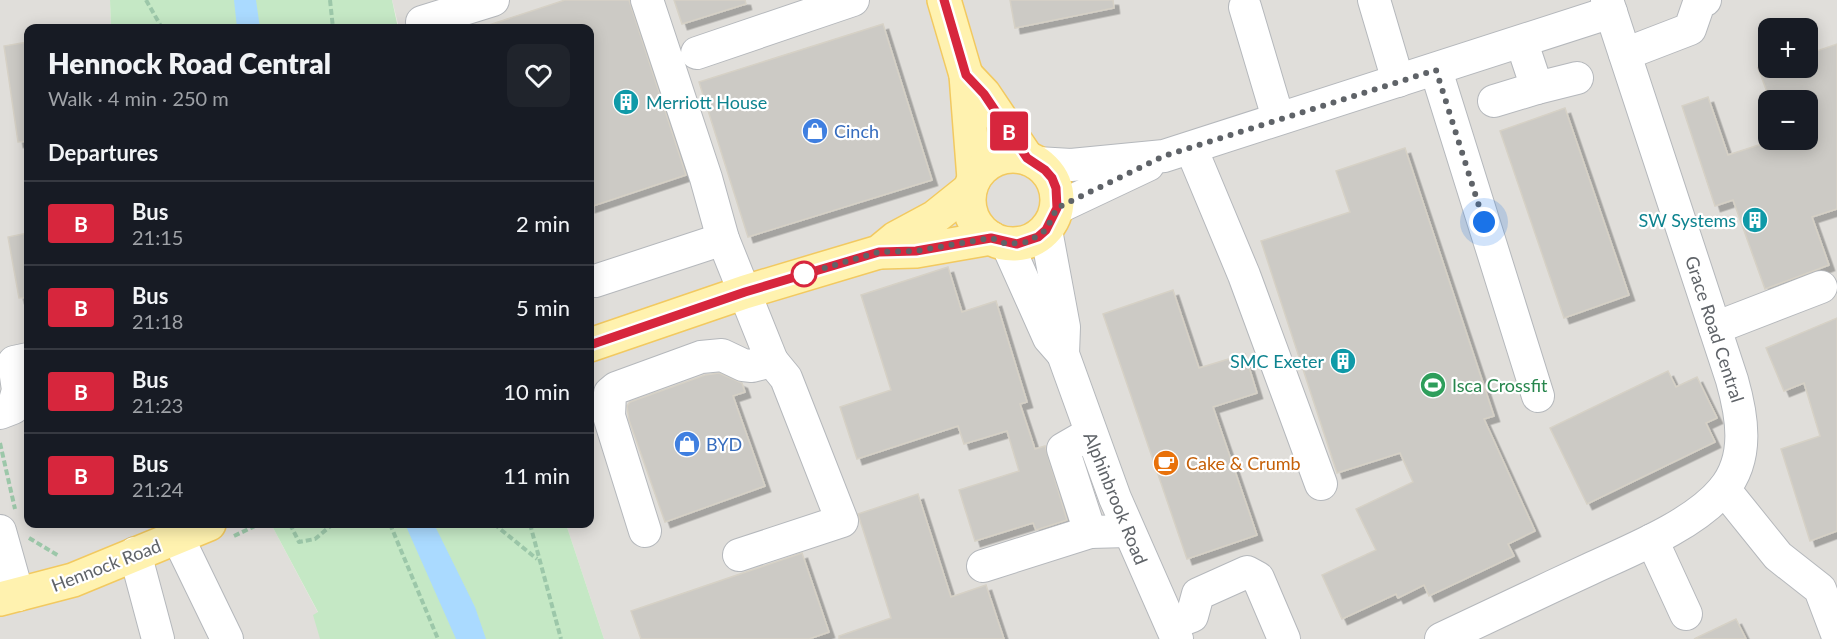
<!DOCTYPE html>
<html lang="en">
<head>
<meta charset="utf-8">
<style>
  :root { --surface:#171b24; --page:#20242c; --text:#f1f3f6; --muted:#9ea1a6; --line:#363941 }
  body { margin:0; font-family:Lato,sans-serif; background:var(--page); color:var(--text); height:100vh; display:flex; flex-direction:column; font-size:22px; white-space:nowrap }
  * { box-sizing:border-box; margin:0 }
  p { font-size:20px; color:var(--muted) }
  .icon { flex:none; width:33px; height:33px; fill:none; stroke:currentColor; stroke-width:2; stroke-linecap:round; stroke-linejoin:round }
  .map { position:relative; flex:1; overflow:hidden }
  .side { position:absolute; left:24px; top:24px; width:570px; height:504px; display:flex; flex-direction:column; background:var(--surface); border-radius:12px; box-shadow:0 3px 15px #0003 }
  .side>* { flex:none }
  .badge { padding:0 12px; border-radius:4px; font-size:21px; line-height:39px }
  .fabs { position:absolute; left:1758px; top:18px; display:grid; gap:12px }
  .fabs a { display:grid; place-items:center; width:60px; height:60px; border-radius:12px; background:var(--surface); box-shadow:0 3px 15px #0003; font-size:30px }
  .you { position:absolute; width:30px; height:30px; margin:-15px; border:4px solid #fff; border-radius:50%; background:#1a73e8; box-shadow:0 0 0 9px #1a73e833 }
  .map>.badge { position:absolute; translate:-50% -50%; box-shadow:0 0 0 3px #fff }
  h2 { padding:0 24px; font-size:22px; line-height:54px }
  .round { display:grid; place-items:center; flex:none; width:63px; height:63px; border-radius:12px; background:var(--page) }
  .overview { display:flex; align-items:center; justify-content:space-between; height:102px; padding:0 24px }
  h1 { font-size:28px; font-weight:800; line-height:45px }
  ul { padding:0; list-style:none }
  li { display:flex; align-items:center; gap:18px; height:84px; padding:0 24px; border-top:2px solid var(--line) }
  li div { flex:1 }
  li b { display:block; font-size:22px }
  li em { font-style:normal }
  li .badge { min-width:66px; font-weight:700; text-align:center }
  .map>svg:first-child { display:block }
  .industrial { fill:#e0deda; fill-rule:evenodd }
  .green { fill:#c5e8c5 }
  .water { fill:#aadaff }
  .building { fill:#cccac5; stroke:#d6d1c6; stroke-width:1.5; filter:url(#shadow) }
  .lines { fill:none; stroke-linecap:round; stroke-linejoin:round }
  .minor-casing { stroke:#b5b8bc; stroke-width:34 }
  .major-casing { stroke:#f2c960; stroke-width:36 }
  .path { stroke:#9cc7a9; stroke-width:4; stroke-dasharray:6 3; stroke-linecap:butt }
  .minor { stroke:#fff; stroke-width:32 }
  .major { stroke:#fff2af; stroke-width:33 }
  .line-casing { stroke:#fff; stroke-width:14 }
  .line { stroke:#d7263d; stroke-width:9 }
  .walk { stroke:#5f6368; stroke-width:6; stroke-dasharray:0 10.8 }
  .stop-dot { fill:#fff; stroke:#d7263d; stroke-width:3 }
  .labels { text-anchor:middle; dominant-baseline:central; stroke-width:4.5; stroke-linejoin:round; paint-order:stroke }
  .culture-label { font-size:18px; fill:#0d838f; stroke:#fff; text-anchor:end }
  .shop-label { font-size:18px; fill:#366cbe; stroke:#fff; text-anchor:start }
  .street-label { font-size:18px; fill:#5f6368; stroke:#fff }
  .leisure-label { font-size:18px; fill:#27864d; stroke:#fff; text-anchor:start }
  .food-label { font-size:18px; fill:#c56008; stroke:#fff; text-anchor:start }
</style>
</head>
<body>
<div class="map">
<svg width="1837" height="639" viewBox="0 0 1837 639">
  <defs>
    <filter id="shadow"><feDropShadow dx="5.5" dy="5.5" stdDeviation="0" flood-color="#0004"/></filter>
  </defs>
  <rect width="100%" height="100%" fill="#f1efe8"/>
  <g class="industrial">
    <path d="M 0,0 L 110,0 L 111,28 L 28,28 L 28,524 L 271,524 L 332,639 L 0,639 Z"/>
    <path d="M 392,0 L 1837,0 L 1837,639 L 604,639 L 566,524 L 590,524 L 590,28 L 399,28 ZM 1768,28 L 1808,28 L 1808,68 L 1768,68 ZM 1768,100 L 1808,100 L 1808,140 L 1768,140 Z"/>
  </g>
  <g class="green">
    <path d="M 110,0 L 392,0 L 398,28 L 111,28 Z"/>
    <path d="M 271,524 L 566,524 L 604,639 L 320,639 L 313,615 L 318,612 Z"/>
  </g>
  <g class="water">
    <path d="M 234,0 L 256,0 L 260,28 L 237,28 Z"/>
    <path d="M 405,524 L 434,524 L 475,607 L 486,639 L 456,639 Z"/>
  </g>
  <g class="building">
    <path d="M 565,0 L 629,0 L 686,175 L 590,207 L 590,28 L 490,28 L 489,25 Z"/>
    <path d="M 674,0 L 745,0 L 746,4 L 682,24 Z"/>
    <path d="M 1010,0 L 1113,0 L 1114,8 L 1015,28 Z"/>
    <path d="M 883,24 L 932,180 L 748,237 L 699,82 Z"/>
    <path d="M 28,42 L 28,141 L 18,142 L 4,46 Z"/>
    <path d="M 1837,44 L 1837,209 L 1812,217 L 1829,265 L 1765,289 L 1733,200 L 1715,206 L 1682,106 L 1708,97 L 1728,155 L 1774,140 L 1808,140 L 1808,100 L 1770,100 L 1758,68 L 1808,68 L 1808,54 Z"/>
    <path d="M 1565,108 L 1629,295 L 1564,318 L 1500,131 Z"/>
    <path d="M 1405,148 L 1494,416 L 1484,419 L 1535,531 L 1508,544 L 1514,556 L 1429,596 L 1424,585 L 1398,598 L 1396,594 L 1342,619 L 1322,575 L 1376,550 L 1356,509 L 1413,482 L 1400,453 L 1337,473 L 1261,241 L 1350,212 L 1336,171 Z"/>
    <path d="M 28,233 L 28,297 L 19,298 L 8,237 Z"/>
    <path d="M 948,267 L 962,312 L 996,301 L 1027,402 L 1020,404 L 1035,449 L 1045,446 L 1067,520 L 1036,530 L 1033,523 L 975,541 L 959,490 L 1019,471 L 1007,431 L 964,444 L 958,426 L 857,459 L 840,407 L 891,390 L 861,295 Z"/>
    <path d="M 1173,290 L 1199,368 L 1245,354 L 1257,393 L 1213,407 L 1257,535 L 1187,559 L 1103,314 Z"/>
    <path d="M 1837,318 L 1837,531 L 1810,541 L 1781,449 L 1820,436 L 1804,383 L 1784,391 L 1766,348 Z"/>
    <path d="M 1668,371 L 1676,387 L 1697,377 L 1717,418 L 1706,423 L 1715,442 L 1587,504 L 1550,428 Z"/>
    <path d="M 719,373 L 742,383 L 745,392 L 733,396 L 765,486 L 665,522 L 629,420 L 627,406 L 630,402 L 705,375 Z"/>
    <path d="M 918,494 L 951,597 L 986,585 L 1004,639 L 839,639 L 839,636 L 891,618 L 858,514 Z"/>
    <path d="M 802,553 L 829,632 L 809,639 L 641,639 L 631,611 Z"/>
    <path d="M 1736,619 L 1746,639 L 1694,639 Z"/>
  </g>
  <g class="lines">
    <g class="minor-casing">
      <g id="minor">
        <path d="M 1374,0 L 1398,81"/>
        <path d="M 1245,7 L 1278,118"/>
        <path d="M 422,22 L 493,0"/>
        <path d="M 1522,43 L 1537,88 L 1577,78"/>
        <path d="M 697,53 L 853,0"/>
        <path d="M 1625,54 L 1690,29 L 1699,3 L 1705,0"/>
        <path d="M 1436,70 L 1538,396"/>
        <path d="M 1494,101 L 1537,88"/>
        <path d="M 1191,148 L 1244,275 L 1321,484"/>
        <path d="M 1037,163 L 1071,165 L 1164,156 L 1611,12"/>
        <path d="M 1057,208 L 1148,165"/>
        <path d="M 1046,230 L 1064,327 L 1063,354 L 1115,498 L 1177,639"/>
        <path d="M 1007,244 L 1049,338 L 1063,354"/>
        <path d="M 595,281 L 723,239"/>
        <path d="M 1715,328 L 1821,287"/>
        <path d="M 0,413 L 13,408 L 18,390 L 14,362 L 28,359"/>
        <path d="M 1089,434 L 1063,449 L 1090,532 L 1128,531"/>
        <path d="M 1724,489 L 1778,556 L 1820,589 L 1837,634"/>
        <path d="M 0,531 L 18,595"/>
        <path d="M 645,531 L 609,416 L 610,393 L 616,388 L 701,357 L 722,355 L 743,365 L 752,366 L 772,361 L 723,239 L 706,178 L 647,0"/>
        <path d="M 178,538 L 227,639"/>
        <path d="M 1652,540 L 1686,614"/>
        <path d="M 135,553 L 158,639"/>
        <path d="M 739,555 L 842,521 L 786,378 L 772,361"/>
        <path d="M 983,566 L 1090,532"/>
        <path d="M 1171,624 L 1192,616 L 1198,594 L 1247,572 L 1258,578 L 1284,639"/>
        <path d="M 1441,639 C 1490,616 1540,592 1590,569 C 1631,550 1694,525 1723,490 C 1750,458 1742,415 1732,380 L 1607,0"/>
      </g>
    </g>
    <g class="major-casing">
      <g id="major">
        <path d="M 944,0 L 966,75 L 974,179"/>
        <path d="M 966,75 L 984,94 L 1027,158"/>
        <circle cx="1013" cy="200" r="44"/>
        <path d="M 880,252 L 916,251 L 991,238"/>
        <path d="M 590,345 L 745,292 L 879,252 L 896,238 L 935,217 L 970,189"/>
        <path d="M 0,599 L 73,580 L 209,524"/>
      </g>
    </g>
    <g class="path">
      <path d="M 146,0 L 162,28"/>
      <path d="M 330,0 L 333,28"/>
      <path d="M 0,443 L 15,509"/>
      <path d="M 290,524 L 299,542 L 315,539 L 333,524"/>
      <path d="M 390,524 L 438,639"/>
      <path d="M 494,524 L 537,559"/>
      <path d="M 530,524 L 561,639"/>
      <path d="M 234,536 L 259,524"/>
      <path d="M 29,538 L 59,556"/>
    </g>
    <use href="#minor" class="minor"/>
    <use href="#major" class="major"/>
  </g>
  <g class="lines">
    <g class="line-casing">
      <path id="line" d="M 590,345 L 745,292 L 879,252 L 916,251 L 991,238 L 1017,244 L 1038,237 L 1046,230 L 1057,208 L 1056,188 L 1052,178 L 1045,170 L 1027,158 L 984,94 L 966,75 L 944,0"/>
    </g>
    <use href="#line" class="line"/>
    <path class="walk" d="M 804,274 L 879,252 L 916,251 L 991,238 L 1007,244 L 1028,242 L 1046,230 L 1057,208 L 1164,156 L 1436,70 L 1484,222"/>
  </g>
  <defs>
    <g id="building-disc" transform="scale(1.35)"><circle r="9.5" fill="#0f9aa8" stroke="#fff"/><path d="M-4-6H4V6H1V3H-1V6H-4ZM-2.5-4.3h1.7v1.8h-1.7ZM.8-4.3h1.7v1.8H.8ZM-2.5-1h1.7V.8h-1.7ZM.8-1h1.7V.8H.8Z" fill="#fff"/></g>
    <g id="shop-disc" transform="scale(1.35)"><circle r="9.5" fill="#3f7fe0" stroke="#fff"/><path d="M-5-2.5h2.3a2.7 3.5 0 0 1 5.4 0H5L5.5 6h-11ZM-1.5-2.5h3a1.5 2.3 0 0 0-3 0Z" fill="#fff"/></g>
    <g id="stadium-disc" transform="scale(1.35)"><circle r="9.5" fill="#2e9e5b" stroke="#fff"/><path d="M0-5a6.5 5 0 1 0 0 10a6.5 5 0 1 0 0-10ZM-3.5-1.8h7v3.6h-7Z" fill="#fff"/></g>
    <g id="cafe-disc" transform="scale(1.35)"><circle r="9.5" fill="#e8710a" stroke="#fff"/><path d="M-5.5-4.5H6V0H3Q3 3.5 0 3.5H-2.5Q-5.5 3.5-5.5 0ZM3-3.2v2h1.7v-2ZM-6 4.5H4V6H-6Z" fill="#fff"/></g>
  </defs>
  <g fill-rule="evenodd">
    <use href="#building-disc" x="626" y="102"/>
    <use href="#shop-disc" x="815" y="131"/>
    <use href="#building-disc" x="1755" y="220"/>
    <use href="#building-disc" x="1343" y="361"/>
    <use href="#stadium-disc" x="1433" y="385"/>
    <use href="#shop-disc" x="687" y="444"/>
    <use href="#cafe-disc" x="1166" y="463"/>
  </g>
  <circle class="stop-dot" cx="804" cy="274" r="12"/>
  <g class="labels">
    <g class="culture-label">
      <text x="646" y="102" text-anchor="start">Merriott House</text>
      <text x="1736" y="220">SW Systems</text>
      <text x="1324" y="361">SMC Exeter</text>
    </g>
    <g class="shop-label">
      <text x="834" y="131">Cinch</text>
      <text x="706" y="444">BYD</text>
    </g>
    <g class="street-label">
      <text transform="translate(1715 329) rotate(72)">Grace Road Central</text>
      <text transform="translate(1116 498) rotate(68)">Alphinbrook Road</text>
      <text transform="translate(106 565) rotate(-21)">Hennock Road</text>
    </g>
    <g class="leisure-label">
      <text x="1452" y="385">Isca Crossfit</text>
    </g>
    <g class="food-label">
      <text x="1186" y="463">Cake &amp; Crumb</text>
    </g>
  </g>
</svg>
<div class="fabs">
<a>+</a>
<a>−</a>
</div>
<div class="you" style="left:1484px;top:222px"></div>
<b class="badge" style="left:1009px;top:131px;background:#d7263d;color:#fff">B</b>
<section class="side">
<div class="overview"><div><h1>Hennock Road Central</h1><p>Walk · 4 min · 250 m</p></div><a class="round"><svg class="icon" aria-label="heart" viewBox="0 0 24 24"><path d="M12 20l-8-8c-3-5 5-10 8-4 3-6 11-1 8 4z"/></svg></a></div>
<h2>Departures</h2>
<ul>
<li><span class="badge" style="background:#d7263d;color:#fff">B</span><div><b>Bus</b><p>21:15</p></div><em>2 min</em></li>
<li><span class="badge" style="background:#d7263d;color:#fff">B</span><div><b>Bus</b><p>21:18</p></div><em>5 min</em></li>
<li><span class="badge" style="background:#d7263d;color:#fff">B</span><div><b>Bus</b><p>21:23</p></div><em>10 min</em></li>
<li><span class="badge" style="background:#d7263d;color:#fff">B</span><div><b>Bus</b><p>21:24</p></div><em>11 min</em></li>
</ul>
</section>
</div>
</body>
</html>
